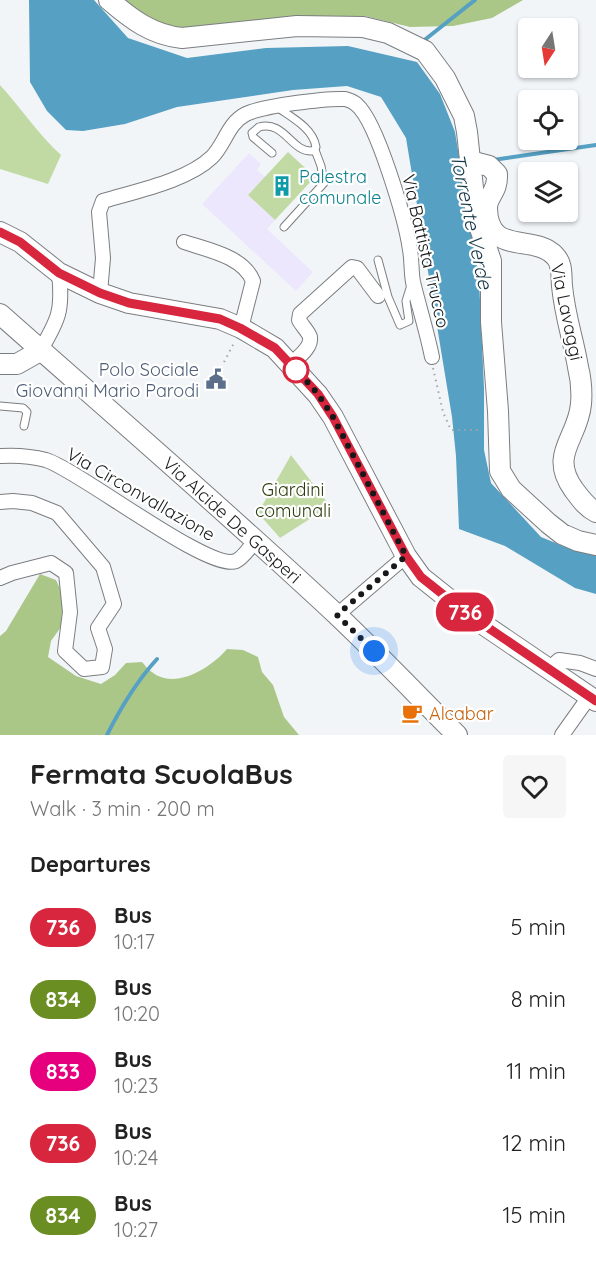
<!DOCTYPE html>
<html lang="en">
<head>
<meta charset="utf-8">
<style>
  :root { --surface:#fff; --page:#f6f6f6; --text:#222; --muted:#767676 }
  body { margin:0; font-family:Quicksand,sans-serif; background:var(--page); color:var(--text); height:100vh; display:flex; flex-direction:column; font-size:22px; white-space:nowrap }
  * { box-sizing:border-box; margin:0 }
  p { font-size:20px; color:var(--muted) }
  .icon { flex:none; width:33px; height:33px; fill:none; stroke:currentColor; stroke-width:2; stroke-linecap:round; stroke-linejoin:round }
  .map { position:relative; height:735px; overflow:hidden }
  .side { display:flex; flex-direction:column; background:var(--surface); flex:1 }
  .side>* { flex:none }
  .badge { padding:0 12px; border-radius:20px; font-size:21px; line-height:39px }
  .needle { width:39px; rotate:192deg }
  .tools { position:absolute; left:518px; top:18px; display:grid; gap:12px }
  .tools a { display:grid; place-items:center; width:60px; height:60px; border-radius:6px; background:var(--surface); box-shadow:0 2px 4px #0004; font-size:30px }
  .you { position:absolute; width:30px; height:30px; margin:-15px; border:4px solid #fff; border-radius:50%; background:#1a73e8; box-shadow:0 0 0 9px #1a73e833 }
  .map>.badge { position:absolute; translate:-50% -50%; box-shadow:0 0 0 3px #fff }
  h2 { padding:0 30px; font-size:22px; line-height:54px }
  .round { display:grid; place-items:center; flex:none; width:63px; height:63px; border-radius:6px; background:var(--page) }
  .headline { display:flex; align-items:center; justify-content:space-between; height:102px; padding:0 30px }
  h1 { font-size:28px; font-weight:700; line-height:45px }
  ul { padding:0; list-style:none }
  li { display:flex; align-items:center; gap:18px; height:72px; padding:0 30px }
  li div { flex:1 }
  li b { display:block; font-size:22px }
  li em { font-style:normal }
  li .badge { min-width:66px; font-weight:700; text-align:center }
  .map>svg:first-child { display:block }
  .education { fill:#ece7fd }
  .green { fill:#c1daa4 }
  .forest { fill:#abc788 }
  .water { fill:#56a0c3 }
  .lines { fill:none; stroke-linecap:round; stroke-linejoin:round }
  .stream { stroke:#56a0c3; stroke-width:4 }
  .lane-casing { stroke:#7b7e80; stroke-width:9 }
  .street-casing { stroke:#7b7e80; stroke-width:16 }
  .secondary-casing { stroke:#7b7e80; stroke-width:22 }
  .path { stroke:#a2a4a6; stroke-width:2; stroke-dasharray:1.5 4.5; stroke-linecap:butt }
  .lane { stroke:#fff; stroke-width:7 }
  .street { stroke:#fff; stroke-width:14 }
  .secondary { stroke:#fff; stroke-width:20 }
  .line-casing { stroke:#fff; stroke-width:14 }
  .line { stroke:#d7263d; stroke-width:9 }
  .walk { stroke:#171819; stroke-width:6; stroke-dasharray:0 10.8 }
  .stop-dot { fill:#fff; stroke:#d7263d; stroke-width:3 }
  .labels { text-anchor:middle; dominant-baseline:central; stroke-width:4.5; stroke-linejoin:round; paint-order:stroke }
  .culture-label { font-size:18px; fill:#0d838f; stroke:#fff; text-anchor:start }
  .street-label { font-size:18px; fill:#171819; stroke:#fff }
  .service-label { font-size:18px; fill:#4e5e75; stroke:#fff; text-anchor:end }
  .park-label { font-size:18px; fill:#2a3c0e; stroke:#fff }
  .food-label { font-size:18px; fill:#c56008; stroke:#fff; text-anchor:start }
  .water-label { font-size:20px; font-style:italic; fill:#163848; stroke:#fff }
</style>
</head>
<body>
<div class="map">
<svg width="596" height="735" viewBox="0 0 596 735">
  <rect width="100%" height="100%" fill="#f2f5f8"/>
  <path class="education" d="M 249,153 L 261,164 L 257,170 L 265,177 L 248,195 L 275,220 L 267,229 L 313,272 L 296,291 L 202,204 Z"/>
  <g class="green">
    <path d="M 0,85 C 21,108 38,134 61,155 L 48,184 L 0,169 Z"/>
    <path d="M 288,152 L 315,177 L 275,220 L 248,195 Z"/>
    <path d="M 291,455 L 330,506 L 280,538 L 258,513 Z"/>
  </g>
  <g class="forest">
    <path d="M 123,0 L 523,0 L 492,18 L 453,26 L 410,27 L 365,16 L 284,21 L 177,32 L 153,21 Z"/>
    <path d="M 40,574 L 56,580 L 63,595 L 61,627 L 51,641 L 48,657 L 76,676 L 101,684 L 115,675 L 126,663 L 142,662 C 145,665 148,670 152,672 C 175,691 212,667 227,649 L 243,650 L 258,657 L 262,672 L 273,685 L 284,717 L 299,735 L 0,735 L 0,636 L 6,631 Z"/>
  </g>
  <path class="water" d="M 29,0 L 94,0 L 128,38 L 187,58 L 266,48 L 348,46 L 417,62 L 440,94 L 455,132 L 479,279 L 484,388 L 484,450 L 491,483 L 541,537 L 573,550 L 596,554 L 596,594 L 575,588 L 505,546 L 459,529 L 456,456 L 452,417 L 406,138 L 381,97 L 347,86 L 293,90 L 177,107 L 125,124 L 83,131 L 66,130 L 47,111 L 30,82 Z"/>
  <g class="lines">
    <g class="stream">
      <path d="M 422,42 L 475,0"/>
      <path d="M 493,160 L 596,145"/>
      <path d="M 107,735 C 121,707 136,682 157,659"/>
    </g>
    <g class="lane-casing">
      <g id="lane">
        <path d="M 272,153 L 253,137 L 252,133 L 259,127 C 285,120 291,153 313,151 L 316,147 C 313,128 291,117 277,107"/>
        <path d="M 284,227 L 324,183 L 321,166 L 315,150"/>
        <path d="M 378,260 L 388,297 L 400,325 L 409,321 L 406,301 L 411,285"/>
        <path d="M 0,406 L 23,408 L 27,412 L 24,426"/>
      </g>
    </g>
    <g class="street-casing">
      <g id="street">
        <path d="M 184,242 C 207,250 243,256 253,281 L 241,328"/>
        <path d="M 100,293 L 103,258 L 99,212 L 103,201 C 136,191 187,181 212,157 C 225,144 228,123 246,114 C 262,106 326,98 345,99 C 349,100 354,102 357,105 C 377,122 406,221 410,250 C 412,260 411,271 413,282 C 419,307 427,332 432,357"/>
        <path d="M 40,351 C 59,319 63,310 59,273"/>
        <path d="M 291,364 C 297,358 312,348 310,337 C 308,331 302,326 299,320 L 300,314 L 352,267 L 357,268 L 378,296"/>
        <path d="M 0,456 C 15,455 31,456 46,460 C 80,471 209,572 236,561 C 243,558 250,547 255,541"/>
        <path d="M 0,502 L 13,501 L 32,503 L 57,513 L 103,567 L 114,604 L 98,628 L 105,649 L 102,667 L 84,669 L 65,651 L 70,612 L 66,573 L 51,563 L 12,573 L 0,578"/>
        <path d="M 337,615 L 406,556"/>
        <path d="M 549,669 L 559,660 L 580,663 L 596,669"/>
        <path d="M 562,735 L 589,697"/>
      </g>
    </g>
    <g class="secondary-casing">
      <g id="secondary">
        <path d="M 109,0 C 131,19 152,35 182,38 L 297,26 L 363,27 L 388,33 L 425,51 L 445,78 L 464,116 L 467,132 L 476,216 L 491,261 L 491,322 L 498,411 L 500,471 L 511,489 L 548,523 L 562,534 L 578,541 L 596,545"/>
        <path d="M 470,161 L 489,166 L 497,174 C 498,193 487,195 487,208 C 488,257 534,233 555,256 C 563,264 561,276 562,286 C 565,317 573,338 578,367 C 581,379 582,392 581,404 C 578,439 548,454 574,490 C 581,499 586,507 596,512"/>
        <path d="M 0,232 L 20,242 L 59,273 L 100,293 L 129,303 L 220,319 L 241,328 L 275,348 L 318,395 L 333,417 L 406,556 L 421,577 L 465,612 L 596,701"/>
        <path d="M 0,314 C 113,414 228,513 338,616 C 379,655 417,695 457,735"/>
        <path d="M 0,364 L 17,364 L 40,351"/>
      </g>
    </g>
    <g class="path">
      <path d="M 224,362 L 234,343"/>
      <path d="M 433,368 L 443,412 L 451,430 L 482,430"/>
    </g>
    <use href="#lane" class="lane"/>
    <use href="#street" class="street"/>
    <use href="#secondary" class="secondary"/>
  </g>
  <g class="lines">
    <g class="line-casing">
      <path id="line" d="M 0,232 L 20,242 L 59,273 L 100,293 L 129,303 L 220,319 L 240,328 L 275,348 L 318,394 L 333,417 L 406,556 L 421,577 L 465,612 L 596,701"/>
    </g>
    <use href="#line" class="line"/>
    <path class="walk" d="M 296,370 L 291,364 L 318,394 L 333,417 L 406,556 L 337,615 L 374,651"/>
  </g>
  <defs>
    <g id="building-bare" transform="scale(1.62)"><path d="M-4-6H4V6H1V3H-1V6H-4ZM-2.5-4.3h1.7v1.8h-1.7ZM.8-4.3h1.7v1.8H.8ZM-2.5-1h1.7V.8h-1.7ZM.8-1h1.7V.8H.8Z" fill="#0f9aa8" stroke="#fff" stroke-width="2.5" paint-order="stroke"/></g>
    <g id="civic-bare" transform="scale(1.62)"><path d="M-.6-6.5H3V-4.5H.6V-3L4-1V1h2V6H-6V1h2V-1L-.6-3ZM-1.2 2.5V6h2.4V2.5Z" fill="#5c6f8a" stroke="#fff" stroke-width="2.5" paint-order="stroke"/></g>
    <g id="cafe-bare" transform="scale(1.62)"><path d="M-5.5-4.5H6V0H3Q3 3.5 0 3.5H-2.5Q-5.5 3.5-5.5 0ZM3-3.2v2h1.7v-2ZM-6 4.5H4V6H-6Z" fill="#e8710a" stroke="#fff" stroke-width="2.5" paint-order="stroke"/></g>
  </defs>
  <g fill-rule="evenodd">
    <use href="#building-bare" x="282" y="186"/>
    <use href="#civic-bare" x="216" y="379"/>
    <use href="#cafe-bare" x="412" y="713"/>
  </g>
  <circle class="stop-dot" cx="296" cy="370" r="12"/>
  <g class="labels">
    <g class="culture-label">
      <text x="299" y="176">Palestra<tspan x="299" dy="21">comunale</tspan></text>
    </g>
    <g class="street-label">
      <text transform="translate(426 251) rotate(77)">Via Battista Trucco</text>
      <text transform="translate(567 312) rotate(78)">Via Lavaggi</text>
      <text transform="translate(141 494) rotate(30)">Via Circonvallazione</text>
      <text transform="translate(232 520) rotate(42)">Via Alcide De Gasperi</text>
    </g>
    <g class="service-label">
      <text x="199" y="369">Polo Sociale<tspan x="199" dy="21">Giovanni Mario Parodi</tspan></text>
    </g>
    <g class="park-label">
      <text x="293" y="489">Giardini<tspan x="293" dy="21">comunali</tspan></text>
    </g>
    <g class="food-label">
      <text x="429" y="713">Alcabar</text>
    </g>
    <g class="water-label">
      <text transform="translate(472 221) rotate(78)">Torrente Verde</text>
    </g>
  </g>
</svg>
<div class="tools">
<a><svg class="needle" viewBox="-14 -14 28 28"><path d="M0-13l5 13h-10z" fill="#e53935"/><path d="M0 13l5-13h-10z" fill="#767676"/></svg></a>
<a><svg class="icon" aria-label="locate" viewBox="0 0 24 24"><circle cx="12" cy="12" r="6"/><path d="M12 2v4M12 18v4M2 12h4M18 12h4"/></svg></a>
<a><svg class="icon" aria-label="layers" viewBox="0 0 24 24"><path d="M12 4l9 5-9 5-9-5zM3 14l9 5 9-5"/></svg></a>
</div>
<div class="you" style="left:374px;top:651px"></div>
<b class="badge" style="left:465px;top:612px;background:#d7263d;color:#fff">736</b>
</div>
<section class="side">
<div class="headline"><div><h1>Fermata ScuolaBus</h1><p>Walk · 3 min · 200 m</p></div><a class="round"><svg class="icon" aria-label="heart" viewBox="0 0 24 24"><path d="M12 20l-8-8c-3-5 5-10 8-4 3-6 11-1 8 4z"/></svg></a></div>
<h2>Departures</h2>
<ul>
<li><span class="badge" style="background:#d7263d;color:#fff">736</span><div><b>Bus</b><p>10:17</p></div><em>5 min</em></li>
<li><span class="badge" style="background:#6b8e23;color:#fff">834</span><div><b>Bus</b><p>10:20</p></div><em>8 min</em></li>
<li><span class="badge" style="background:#e6007e;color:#fff">833</span><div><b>Bus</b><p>10:23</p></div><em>11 min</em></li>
<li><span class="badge" style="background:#d7263d;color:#fff">736</span><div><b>Bus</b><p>10:24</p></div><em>12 min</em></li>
<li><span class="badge" style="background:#6b8e23;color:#fff">834</span><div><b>Bus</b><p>10:27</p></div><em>15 min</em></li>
</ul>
</section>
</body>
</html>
